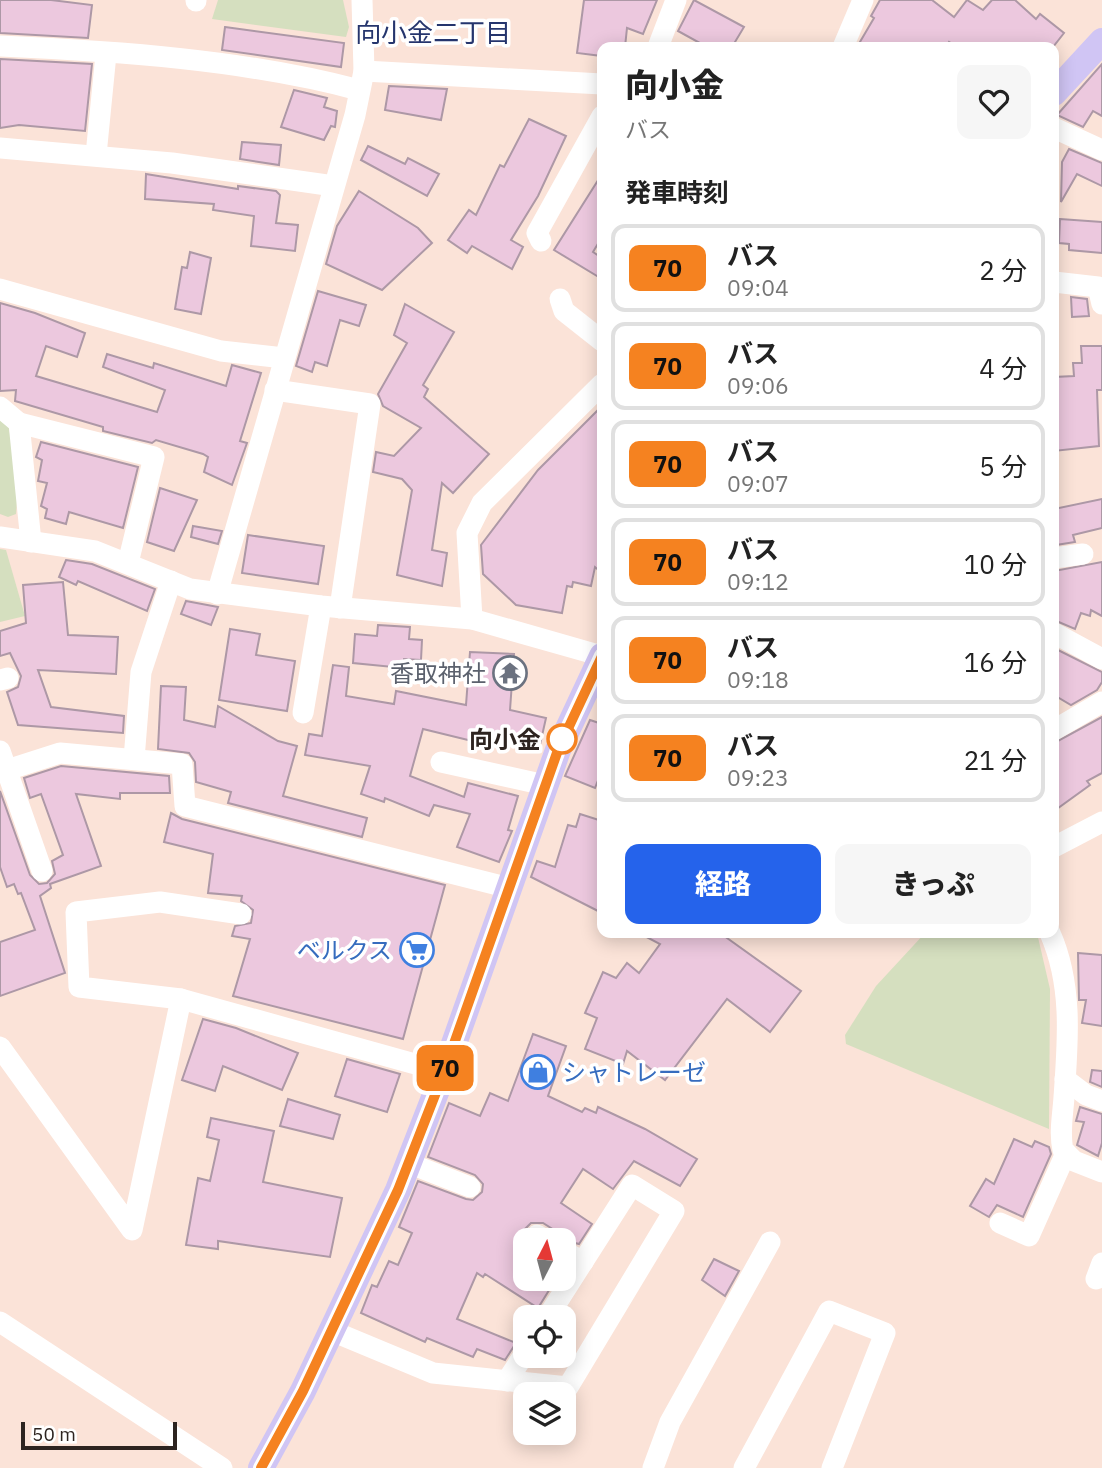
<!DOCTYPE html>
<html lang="ja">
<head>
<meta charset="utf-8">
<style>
  :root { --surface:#fff; --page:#f6f6f6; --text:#222; --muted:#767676; --line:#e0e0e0; --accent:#2563eb }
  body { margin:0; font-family:"IBM Plex Sans","Noto Sans JP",sans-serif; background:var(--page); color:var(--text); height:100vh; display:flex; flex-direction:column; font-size:26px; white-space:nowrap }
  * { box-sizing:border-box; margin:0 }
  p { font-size:23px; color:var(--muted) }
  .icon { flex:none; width:38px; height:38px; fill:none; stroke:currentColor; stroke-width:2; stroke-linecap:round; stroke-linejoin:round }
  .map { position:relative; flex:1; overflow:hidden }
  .side { position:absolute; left:597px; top:42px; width:462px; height:896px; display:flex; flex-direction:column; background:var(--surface); border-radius:14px; box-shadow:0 4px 18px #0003 }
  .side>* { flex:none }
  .badge { padding:0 14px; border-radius:10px; font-size:24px; line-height:46px }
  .needle { width:46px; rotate:6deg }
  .fabs { position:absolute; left:513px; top:1228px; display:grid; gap:14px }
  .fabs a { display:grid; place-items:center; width:63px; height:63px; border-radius:14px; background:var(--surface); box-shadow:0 4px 18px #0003; font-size:35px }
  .scale { position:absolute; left:21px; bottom:18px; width:156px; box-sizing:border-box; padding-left:7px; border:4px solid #2d2420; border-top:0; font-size:19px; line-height:24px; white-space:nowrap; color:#2d2420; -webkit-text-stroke:5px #fff; paint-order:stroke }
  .map>.badge { position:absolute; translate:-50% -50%; box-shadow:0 0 0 4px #fff }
  h2 { padding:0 28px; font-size:26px; line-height:63px }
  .round { display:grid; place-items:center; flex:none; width:74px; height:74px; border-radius:14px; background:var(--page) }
  .summary { display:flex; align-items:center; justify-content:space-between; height:119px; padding:0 28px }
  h1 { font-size:33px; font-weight:800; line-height:52px }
  .action { display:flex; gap:14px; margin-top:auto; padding:14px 28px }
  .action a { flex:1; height:80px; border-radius:14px; background:var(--accent); color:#fff; font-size:28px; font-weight:800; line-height:80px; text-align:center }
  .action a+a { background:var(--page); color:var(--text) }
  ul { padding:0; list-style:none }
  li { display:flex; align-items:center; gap:21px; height:88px; margin:0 14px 10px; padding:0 14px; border:4px solid var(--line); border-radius:14px }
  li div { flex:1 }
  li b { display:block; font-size:26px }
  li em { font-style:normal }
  li .badge { min-width:77px; font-weight:700; text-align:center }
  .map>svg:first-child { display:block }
  .green { fill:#d5dfbf }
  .building { fill:#ecc8de; stroke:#ad98a6; stroke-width:2 }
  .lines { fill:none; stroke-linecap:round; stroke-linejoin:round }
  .minor { stroke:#fff; stroke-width:21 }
  .major { stroke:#d0c5f4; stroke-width:26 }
  .line-casing { stroke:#fff; stroke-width:16 }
  .line { stroke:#f58220; stroke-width:10 }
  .stop-dot { fill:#fff; stroke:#f58220; stroke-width:3.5 }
  .labels { text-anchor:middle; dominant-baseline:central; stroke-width:7; stroke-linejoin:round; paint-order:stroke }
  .worship-label { font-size:24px; fill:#5b616d; stroke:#fff; text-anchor:end }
  .stop-label { font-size:24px; font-weight:bold; fill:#2d2420; stroke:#fff; text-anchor:end }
  .shop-label { font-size:24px; fill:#366cbe; stroke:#fff; text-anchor:end }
  .neighbourhood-label { font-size:26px; fill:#25356d; stroke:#fff }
</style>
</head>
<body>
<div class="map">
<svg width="1102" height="1468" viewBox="0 0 1102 1468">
  <rect width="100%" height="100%" fill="#fbe3d8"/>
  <g class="green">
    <path d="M 218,0 L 343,0 L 349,27 L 346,37 L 212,19 Z"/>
    <path d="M 0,418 L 7,419 L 19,477 L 16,514 L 8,517 L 0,514 Z"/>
    <path d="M 0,549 L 6,550 L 25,616 L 0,622 Z"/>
    <path d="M 925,933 L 1037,933 L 1050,989 L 1049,1129 L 846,1044 L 845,1035 L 876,986 Z"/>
  </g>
  <g class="building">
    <path d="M 0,0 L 51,0 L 92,5 L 88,38 L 0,33 Z"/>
    <path d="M 584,0 L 657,0 L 643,34 L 627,28 L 625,47 L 602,47 L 602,56 L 577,53 Z"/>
    <path d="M 694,0 L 744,27 L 732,47 L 707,47 L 678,31 Z"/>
    <path d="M 880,0 L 932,0 L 954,17 L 967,0 L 983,10 L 992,0 L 1015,0 L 1036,19 L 1040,14 L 1064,33 L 1053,47 L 957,47 L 949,42 L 946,47 L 857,47 L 874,18 L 871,16 Z"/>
    <path d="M 225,27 L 344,43 L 341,67 L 222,50 Z"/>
    <path d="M 0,59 L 92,64 L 85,131 L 19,125 L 0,128 Z"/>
    <path d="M 1102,64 L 1102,116 L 1093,111 L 1083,127 L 1057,115 Z"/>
    <path d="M 389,86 L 447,89 L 441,120 L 385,110 Z"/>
    <path d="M 294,90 L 327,98 L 324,107 L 337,111 L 335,127 L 331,126 L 324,140 L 281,127 Z"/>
    <path d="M 529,119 L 566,136 L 538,196 L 511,240 L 523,247 L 512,269 L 472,246 L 467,253 L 448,240 L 469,210 L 476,215 L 500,165 L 504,167 Z"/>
    <path d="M 242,142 L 281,145 L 279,165 L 240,159 Z"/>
    <path d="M 368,146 L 405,164 L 408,158 L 439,174 L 427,196 L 361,160 Z"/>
    <path d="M 1069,149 L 1102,163 L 1102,186 L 1077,174 L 1061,202 L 1062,162 Z"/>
    <path d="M 146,174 L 238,189 L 238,186 L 276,191 L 280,195 L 276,223 L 298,225 L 295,251 L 251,246 L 254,216 L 213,210 L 214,204 L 145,199 Z"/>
    <path d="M 602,174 L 602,237 L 593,252 L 602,258 L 602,279 L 554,250 Z"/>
    <path d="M 359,191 L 418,228 L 432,243 L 382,290 L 326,264 L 337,226 Z"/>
    <path d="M 1060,219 L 1102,222 L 1102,253 L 1069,250 L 1069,244 L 1059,243 Z"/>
    <path d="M 190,252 L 211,258 L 201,314 L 175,309 L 182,267 L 187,268 Z"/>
    <path d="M 318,291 L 366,305 L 359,326 L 340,320 L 327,366 L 315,362 L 312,372 L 296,366 Z"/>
    <path d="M 1071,297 L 1087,299 L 1089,316 L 1072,317 Z"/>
    <path d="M 0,303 L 35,313 L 85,333 L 77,357 L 46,346 L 36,376 L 157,412 L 165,390 L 103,367 L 107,354 L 153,368 L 154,363 L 226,386 L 232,365 L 261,373 L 240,441 L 247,443 L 232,485 L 204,472 L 208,457 L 203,454 L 156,440 L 152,443 L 103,431 L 103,427 L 15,401 L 16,390 L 0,391 Z"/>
    <path d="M 405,304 L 454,332 L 423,385 L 428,389 L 424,397 L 489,454 L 453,493 L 442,483 L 432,550 L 447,553 L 442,586 L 397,575 L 412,490 L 402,479 L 373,472 L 376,452 L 394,456 L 421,428 L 383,406 L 378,394 L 407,343 L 394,335 Z"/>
    <path d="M 1081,346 L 1102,346 L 1102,390 L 1097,390 L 1099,446 L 1054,451 L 1054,377 L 1074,376 L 1073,363 L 1082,363 Z"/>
    <path d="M 602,406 L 602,573 L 595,567 L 591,586 L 573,582 L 572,587 L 567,586 L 562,613 L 516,605 L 483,574 L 481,545 L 538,470 Z"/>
    <path d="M 41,442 L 138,467 L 123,528 L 69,512 L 66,524 L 45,518 L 47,509 L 41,506 L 47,483 L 38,481 L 42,460 L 36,457 Z"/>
    <path d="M 160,488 L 197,500 L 174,551 L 147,542 Z"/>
    <path d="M 1102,499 L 1102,528 L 1073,535 L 1075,542 L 1056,545 L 1054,509 Z"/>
    <path d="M 193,526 L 222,531 L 218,544 L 191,537 Z"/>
    <path d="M 248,535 L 324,546 L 318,584 L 242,573 Z"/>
    <path d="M 66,560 L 92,564 L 155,589 L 147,611 L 78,581 L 76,585 L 59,577 Z"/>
    <path d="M 1102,562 L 1102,616 L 1091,610 L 1090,616 L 1081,613 L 1075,629 L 1054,620 L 1054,571 Z"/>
    <path d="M 63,582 L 68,635 L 118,637 L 116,674 L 38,670 L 51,707 L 124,716 L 123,733 L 18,725 L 7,692 L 18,687 L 21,676 L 10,653 L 0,656 L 0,631 L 26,623 L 23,585 Z"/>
    <path d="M 186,601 L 218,607 L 211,625 L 181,614 Z"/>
    <path d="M 378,625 L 410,627 L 409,639 L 422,640 L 421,660 L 404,659 L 403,668 L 353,663 L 355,634 L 377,636 Z"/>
    <path d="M 230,629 L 260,634 L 256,655 L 295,661 L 287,711 L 219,700 Z"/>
    <path d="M 1054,648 L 1102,672 L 1102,682 L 1097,690 L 1071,705 L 1054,695 Z"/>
    <path d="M 470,652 L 514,654 L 510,710 L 546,718 L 539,749 L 515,743 L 468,740 L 423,729 L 410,776 L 464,797 L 468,783 L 518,796 L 508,830 L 512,831 L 499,862 L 457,847 L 470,814 L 434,805 L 429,816 L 385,798 L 384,802 L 361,794 L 370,766 L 305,755 L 309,734 L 322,736 L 333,665 L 349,667 L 346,696 L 394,704 L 396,691 L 466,705 Z"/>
    <path d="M 161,686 L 186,687 L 184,720 L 215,727 L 218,706 L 278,741 L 297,746 L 283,796 L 367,818 L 362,837 L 228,803 L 231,792 L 196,782 L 195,762 L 189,753 L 158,749 Z"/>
    <path d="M 1102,717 L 1102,773 L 1087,781 L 1090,785 L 1054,811 L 1054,743 Z"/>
    <path d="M 590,720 L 602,724 L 602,770 L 595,788 L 565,776 Z"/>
    <path d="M 61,766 L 169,776 L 170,793 L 120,793 L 120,799 L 76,794 L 101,866 L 50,884 L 51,888 L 40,896 L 65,973 L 0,996 L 0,942 L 35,930 L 21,893 L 18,894 L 14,884 L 7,887 L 0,867 L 0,791 L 30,875 L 39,884 L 47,883 L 55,874 L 52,861 L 63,855 L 41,794 L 30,798 L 24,778 Z"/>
    <path d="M 171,813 L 182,819 L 445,885 L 403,1039 L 233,996 L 250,939 L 232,936 L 235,926 L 251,923 L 253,910 L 241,901 L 242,896 L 208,893 L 213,854 L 164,842 Z"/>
    <path d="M 580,814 L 602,821 L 602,913 L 531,877 L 537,861 L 555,867 L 568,825 L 576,827 Z"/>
    <path d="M 639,933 L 720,933 L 801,991 L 770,1032 L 727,999 L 665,1080 L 627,1051 L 623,1064 L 585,1049 L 597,1018 L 585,1013 L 603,972 L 616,978 L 627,963 L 639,973 L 660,944 Z"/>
    <path d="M 1078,953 L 1102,955 L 1102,1026 L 1082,1023 L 1086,1000 L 1079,1000 Z"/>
    <path d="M 203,1019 L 236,1028 L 298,1053 L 282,1090 L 223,1066 L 215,1091 L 182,1080 Z"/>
    <path d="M 533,1034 L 566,1046 L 548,1096 L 582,1112 L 585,1108 L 596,1113 L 598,1107 L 645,1129 L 697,1159 L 680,1186 L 634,1161 L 613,1189 L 583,1169 L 561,1203 L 592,1224 L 579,1244 L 560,1239 L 554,1230 L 543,1223 L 531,1223 L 525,1229 L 525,1252 L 516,1265 L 525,1270 L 525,1279 L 552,1279 L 548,1285 L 551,1287 L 538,1308 L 485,1274 L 483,1277 L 477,1273 L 457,1319 L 516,1343 L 505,1360 L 477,1349 L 473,1357 L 427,1338 L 425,1342 L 361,1313 L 372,1285 L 377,1287 L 389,1261 L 398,1265 L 412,1233 L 399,1227 L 418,1181 L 466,1199 L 473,1200 L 482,1192 L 483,1184 L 475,1175 L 428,1157 L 449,1103 L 480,1116 L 490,1093 L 508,1101 Z"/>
    <path d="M 347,1059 L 400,1074 L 387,1112 L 335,1096 Z"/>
    <path d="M 1092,1070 L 1102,1071 L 1102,1087 L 1090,1082 Z"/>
    <path d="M 288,1099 L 340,1115 L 333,1139 L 280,1126 Z"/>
    <path d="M 1080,1107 L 1102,1114 L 1102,1143 L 1098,1156 L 1077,1145 L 1084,1122 L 1076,1121 Z"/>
    <path d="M 211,1118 L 274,1131 L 263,1182 L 342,1198 L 330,1257 L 218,1241 L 218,1249 L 186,1245 L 198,1178 L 210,1181 L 219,1140 L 207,1137 Z"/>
    <path d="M 1014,1139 L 1032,1147 L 1035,1141 L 1049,1147 L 1051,1154 L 1023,1217 L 997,1205 L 989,1217 L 970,1206 L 986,1179 L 994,1184 Z"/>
    <path d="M 714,1259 L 739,1271 L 725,1296 L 702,1280 Z"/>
  </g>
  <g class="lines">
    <g class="minor">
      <path d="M 196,1 L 196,0"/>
      <path d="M 0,46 C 117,51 247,60 359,90"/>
      <path d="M 658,47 L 676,0"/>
      <path d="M 843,47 L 863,0"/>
      <path d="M 364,71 L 602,84"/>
      <path d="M 1054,128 L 1102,150"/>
      <path d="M 0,148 L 172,163 L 334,186"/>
      <path d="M 96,155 L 106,54"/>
      <path d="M 541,241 L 537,233 L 602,116"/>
      <path d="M 1054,282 L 1098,287 L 1102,304"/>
      <path d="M 0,289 L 221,351 L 284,358"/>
      <path d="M 560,299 L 564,311 L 602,341"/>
      <path d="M 275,390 L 370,404 L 340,608"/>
      <path d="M 0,407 L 19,423 L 31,542"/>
      <path d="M 19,423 L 154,457 L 128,563"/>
      <path d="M 0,537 L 95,551 L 190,589 L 321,606 L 472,619 L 602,656"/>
      <path d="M 1054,558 L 1083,554"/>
      <path d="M 217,594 L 355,115 L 364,71 L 362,0"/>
      <path d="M 472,619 L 467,533 L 482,503 L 602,384"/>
      <path d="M 1054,633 L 1102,659"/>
      <path d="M 0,680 L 8,678"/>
      <path d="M 303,713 L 321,606"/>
      <path d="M 1054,730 L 1102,702"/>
      <path d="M 0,751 L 42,871"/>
      <path d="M 134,759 L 141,672 L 171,581"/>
      <path d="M 441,762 L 545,785"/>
      <path d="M 7,770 L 60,753 L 182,764 L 185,806 L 510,888"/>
      <path d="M 1054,847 L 1102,822"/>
      <path d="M 241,914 L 160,902 L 76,912 L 79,987 L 181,999 L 444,1072"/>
      <path d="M 1050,933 C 1073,985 1068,1041 1064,1097 C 1063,1114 1059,1133 1063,1150 L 1074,1161 L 1102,1172"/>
      <path d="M 0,1047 L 132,1230 L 181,999"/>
      <path d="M 1065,1079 L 1086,1095 L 1102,1101"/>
      <path d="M 408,1163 L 470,1187"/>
      <path d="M 1000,1223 L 1029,1236 L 1066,1153"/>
      <path d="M 537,1235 L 547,1241"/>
      <path d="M 564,1251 L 583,1262"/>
      <path d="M 1096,1279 L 1102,1263"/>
      <path d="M 0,1322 L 222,1468"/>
      <path d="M 332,1331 L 433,1373 L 568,1387 L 674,1211 L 632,1185 L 547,1318"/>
      <path d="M 507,1381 L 525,1353"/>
      <path d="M 653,1468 L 670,1422 L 770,1242"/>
      <path d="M 744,1468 L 829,1311 L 885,1333 L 832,1468"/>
    </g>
    <g class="major">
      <path d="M 1054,93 L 1102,41"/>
      <path d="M 261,1468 L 303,1391 L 398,1190 L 444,1072 L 558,750 L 602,656"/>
    </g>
  </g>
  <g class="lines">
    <g class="line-casing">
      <path id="line" d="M 261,1468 L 303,1391 L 398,1190 L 444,1072 L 558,750 L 602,656"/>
    </g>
    <use href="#line" class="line"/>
  </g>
  <defs>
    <g id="temple-ring" transform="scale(1.75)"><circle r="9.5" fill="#fff" stroke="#6b7280" stroke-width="1.5"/><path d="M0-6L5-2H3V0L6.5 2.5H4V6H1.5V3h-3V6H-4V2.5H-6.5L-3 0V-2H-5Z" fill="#6b7280"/></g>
    <g id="supermarket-ring" transform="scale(1.75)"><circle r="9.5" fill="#fff" stroke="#3f7fe0" stroke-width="1.5"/><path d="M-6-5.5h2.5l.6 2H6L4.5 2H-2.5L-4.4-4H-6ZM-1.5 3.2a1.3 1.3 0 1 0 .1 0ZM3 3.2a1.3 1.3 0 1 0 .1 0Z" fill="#3f7fe0"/></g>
    <g id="shop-ring" transform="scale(1.75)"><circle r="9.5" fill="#fff" stroke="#3f7fe0" stroke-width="1.5"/><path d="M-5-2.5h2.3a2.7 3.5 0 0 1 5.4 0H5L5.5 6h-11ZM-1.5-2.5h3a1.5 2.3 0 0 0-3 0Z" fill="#3f7fe0"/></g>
  </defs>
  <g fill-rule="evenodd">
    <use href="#temple-ring" x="510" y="673"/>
    <use href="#supermarket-ring" x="417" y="950"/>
    <use href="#shop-ring" x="538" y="1072"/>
  </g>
  <circle class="stop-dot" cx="562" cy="739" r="14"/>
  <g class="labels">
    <g class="worship-label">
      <text x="486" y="673">香取神社</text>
    </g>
    <g class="stop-label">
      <text x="541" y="739">向小金</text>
    </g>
    <g class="shop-label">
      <text x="392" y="950">ベルクス</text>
      <text x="562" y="1072" text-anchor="start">シャトレーゼ</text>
    </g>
    <g class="neighbourhood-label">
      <text x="433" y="32">向小金二丁目</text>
    </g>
  </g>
</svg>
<div class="fabs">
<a><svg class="needle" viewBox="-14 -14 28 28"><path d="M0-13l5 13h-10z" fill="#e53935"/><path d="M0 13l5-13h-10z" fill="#767676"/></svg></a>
<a><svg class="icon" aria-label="locate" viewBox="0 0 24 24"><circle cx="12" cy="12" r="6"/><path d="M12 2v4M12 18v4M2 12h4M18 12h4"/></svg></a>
<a><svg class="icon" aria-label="layers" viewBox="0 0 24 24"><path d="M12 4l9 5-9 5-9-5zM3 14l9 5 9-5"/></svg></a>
</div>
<div class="scale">50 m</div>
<b class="badge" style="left:445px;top:1068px;background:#f58220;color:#111">70</b>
<section class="side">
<div class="summary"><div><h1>向小金</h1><p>バス</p></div><a class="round"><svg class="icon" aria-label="heart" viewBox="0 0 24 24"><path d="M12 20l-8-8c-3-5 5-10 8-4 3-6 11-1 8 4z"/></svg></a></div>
<h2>発車時刻</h2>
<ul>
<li><span class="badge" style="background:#f58220;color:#111">70</span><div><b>バス</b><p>09:04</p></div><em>2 分</em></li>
<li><span class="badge" style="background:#f58220;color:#111">70</span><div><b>バス</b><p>09:06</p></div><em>4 分</em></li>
<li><span class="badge" style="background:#f58220;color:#111">70</span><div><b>バス</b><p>09:07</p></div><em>5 分</em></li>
<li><span class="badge" style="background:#f58220;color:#111">70</span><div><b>バス</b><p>09:12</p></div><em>10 分</em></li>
<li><span class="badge" style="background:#f58220;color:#111">70</span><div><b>バス</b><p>09:18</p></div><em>16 分</em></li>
<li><span class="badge" style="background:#f58220;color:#111">70</span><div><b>バス</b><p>09:23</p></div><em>21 分</em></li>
</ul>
<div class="action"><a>経路</a><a>きっぷ</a></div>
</section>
</div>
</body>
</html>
